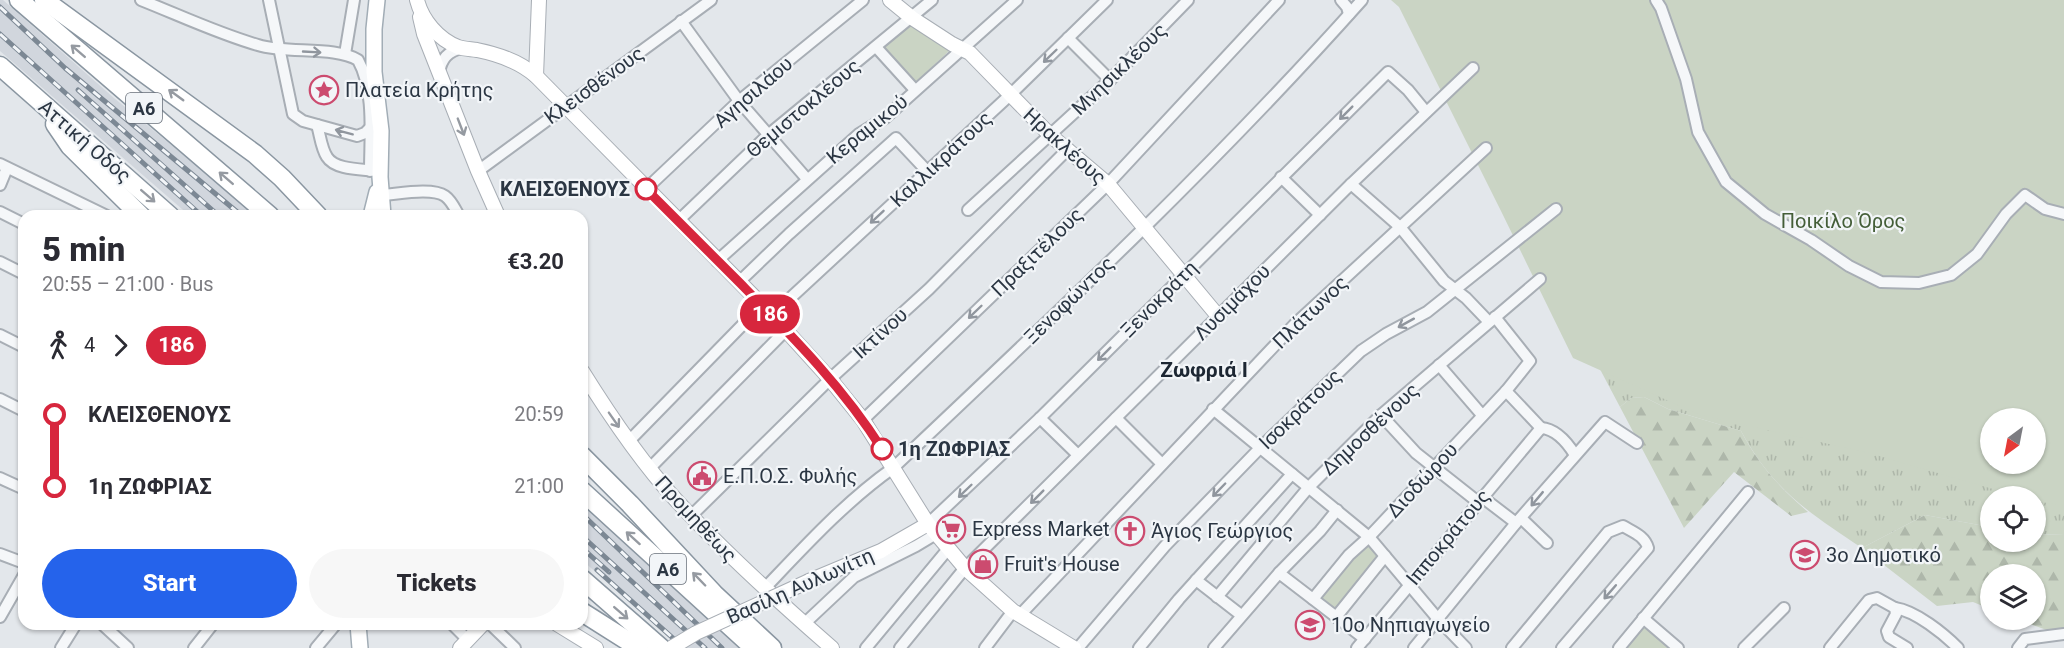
<!DOCTYPE html>
<html lang="en">
<head>
<meta charset="utf-8">
<style>
  :root { --surface:#fff; --page:#f7f7f7; --text:#2b2b33; --muted:#7c7c81; --accent:#2563eb }
  body { margin:0; font-family:Roboto,sans-serif; background:var(--page); color:var(--text); height:100vh; display:flex; flex-direction:column; font-size:22px; white-space:nowrap }
  * { box-sizing:border-box; margin:0 }
  p { font-size:20px; color:var(--muted) }
  .icon { flex:none; width:33px; height:33px; fill:none; stroke:currentColor; stroke-width:2; stroke-linecap:round; stroke-linejoin:round }
  .map { position:relative; flex:1; overflow:hidden }
  .panel { position:absolute; left:18px; top:210px; width:570px; height:420px; display:flex; flex-direction:column; background:var(--surface); border-radius:18px; box-shadow:0 2px 4px #0004 }
  .panel>* { flex:none }
  .badge { padding:0 12px; border-radius:20px; font-size:21px; line-height:39px }
  .needle { width:39px; rotate:212deg }
  .buttons { position:absolute; left:1980px; top:408px; display:grid; gap:12px }
  .buttons a { display:grid; place-items:center; width:66px; height:66px; border-radius:50%; background:var(--surface); box-shadow:0 2px 4px #0004; font-size:30px }
  .map>.badge { position:absolute; translate:-50% -50%; box-shadow:0 0 0 3px #fff }
  .legs { display:flex; align-items:center; gap:9px; height:66px; padding:0 24px; font-size:20px }
  .legs p { margin-inline-start:auto }
  .summary { display:flex; align-items:center; justify-content:space-between; height:102px; padding:0 24px }
  h1 { font-size:33px; font-weight:800; line-height:45px }
  .cta { display:flex; gap:12px; margin-top:auto; padding:12px 24px }
  .cta a { flex:1; height:69px; border-radius:36px; background:var(--accent); color:#fff; font-size:24px; font-weight:800; line-height:69px; text-align:center }
  .cta a+a { background:var(--page); color:var(--text) }
  ul { padding:0 24px; list-style:none }
  li { display:flex; align-items:center; gap:21px; height:72px; font-size:22px }
  li i { display:grid; place-items:center; width:9px; height:100%; margin:0 8px; background:currentColor }
  li i::after { content:''; width:15px; height:15px; margin:-8px; border:4px solid; border-radius:50%; background:var(--surface) }
  li p { margin-inline-start:auto }
  li:first-child i { background:linear-gradient(#0000 50%,currentColor 0) }
  li:last-child i { background:linear-gradient(currentColor 50%,#0000 0) }
  .map>svg:first-child { display:block }
  .built { fill:#d1d6dd }
  .grass { fill:url(#grass-tufts); fill-rule:evenodd }
  .forest { fill:url(#forest-firs) }
  .park { fill:#cad4c4; fill-rule:evenodd }
  .lines { fill:none; stroke-linecap:round; stroke-linejoin:round }
  .street-casing { stroke:#a8aeb5; stroke-width:14 }
  .secondary-casing { stroke:#a8aeb5; stroke-width:16 }
  .primary-casing { stroke:#a2adb6; stroke-width:18 }
  .highway-casing { stroke:#8a96a1; stroke-width:21 }
  .street { stroke:#f5f7f9; stroke-width:10 }
  .secondary { stroke:#fff; stroke-width:14 }
  .primary { stroke:#fff; stroke-width:15 }
  .highway { stroke:#fff; stroke-width:18 }
  .rail-casing { stroke:#7c8894; stroke-width:5 }
  .rail { stroke:#f2f5f8; stroke-width:3; stroke-dasharray:9; stroke-linecap:butt }
  .secondary-bridge-casing { stroke:#a8aeb5; stroke-width:16; stroke-linecap:butt }
  .secondary-bridge { stroke:#fff; stroke-width:14 }
  .oneway { stroke:#959aa1 }
  .oneway2 { stroke:#90969e }
  .line-1-casing { stroke:#fff; stroke-width:14 }
  .line-1 { stroke:#d7263d; stroke-width:9 }
  .stop-1-dot { fill:#fff; stroke:#d7263d; stroke-width:3 }
  .labels { text-anchor:middle; dominant-baseline:central; stroke-width:4.5; stroke-linejoin:round; paint-order:stroke }
  .shield { fill:#f2f5f8; stroke:#676f79; stroke-width:1.5 }
  .shield-label { font-size:18px; font-weight:bold; fill:#2b3643 }
  .street-label { font-size:20px; fill:#2b3643; stroke:#f2f5f8 }
  .poi-label { font-size:20px; fill:#2b3643; stroke:#f2f5f8; text-anchor:start }
  .stop-label { font-size:20px; font-weight:bold; fill:#2b3643; stroke:#f2f5f8; text-anchor:end }
  .park-label { font-size:20px; fill:#445e38; stroke:#f2f5f8 }
  .neighbourhood-label { font-size:21px; font-weight:bold; fill:#1d2733; stroke:#f2f5f8 }
</style>
</head>
<body>
<div class="map">
<svg width="2064" height="648" viewBox="0 0 2064 648">
  <defs>
    <pattern id="grass-tufts" width="24" height="20" patternUnits="userSpaceOnUse" patternTransform="scale(1.5)"><rect width="24" height="20" fill="#cad4c4"/><path d="M3 7l-1-3M5 7V3M7 7l1-3M15 17l-1-3M17 17v-4M19 17l1-3" fill="none" stroke="#aeb7aa"/></pattern>
    <pattern id="forest-firs" width="22" height="20" patternUnits="userSpaceOnUse" patternTransform="scale(1.5)"><rect width="22" height="20" fill="#cad4c4"/><path d="M5 1l3.5 6h-7zM16 11l3.5 6h-7z" fill="#aeb7aa"/></pattern>
  </defs>
  <rect width="100%" height="100%" fill="#e3e7eb"/>
  <g class="built">
    <path d="M 0,0 L 3,0 L 114,98 L 258,216 L 190,216 L 0,51 Z"/>
    <path d="M 582,499 L 708,618 L 671,639 L 582,560 Z"/>
    <path d="M 720,629 L 740,648 L 686,648 L 716,631 Z"/>
  </g>
  <path class="grass" d="M 2064,228 L 2064,535 L 2036,534 L 2036,496 L 1990,496 L 1990,527 L 1925,515 L 1862,548 C 1808,512 1773,490 1741,431 L 1668,409 L 1644,397 L 1631,398 L 1620,407 L 1566,305 ZM 1990,418 L 2036,418 L 2036,464 L 1990,464 Z"/>
  <g class="forest">
    <path d="M 1644,397 L 1668,409 L 1741,431 C 1759,465 1779,487 1808,512 L 1791,516 L 1734,472 L 1684,528 L 1620,407 L 1631,398 Z"/>
    <path d="M 1925,515 L 1990,527 L 1990,542 L 2036,542 L 2036,534 L 2064,535 L 2064,631 L 2055,633 L 2019,620 L 2036,620 L 2036,574 L 1990,574 L 1990,609 L 1973,602 L 1937,606 L 1862,548 Z"/>
  </g>
  <g class="park">
    <path d="M 1391,0 L 2064,0 L 2064,506 L 2036,501 L 2036,496 L 2017,496 L 1869,453 L 1700,415 L 1573,358 L 1501,211 L 1399,7 ZM 1990,418 L 2036,418 L 2036,464 L 1990,464 Z"/>
    <path d="M 911,22 L 949,51 L 914,84 L 879,47 Z"/>
    <path d="M 1369,537 L 1385,556 L 1336,617 L 1313,599 Z"/>
    <path d="M 1644,626 L 1670,648 L 1625,648 Z"/>
  </g>
  <g class="lines">
    <g class="street-casing">
      <g id="street">
        <path d="M 141,0 C 179,15 219,34 258,45 C 287,54 335,46 358,60 C 375,90 370,137 370,171"/>
        <path d="M 269,0 L 293,114 L 303,121 L 357,136 L 365,133 L 370,128"/>
        <path d="M 1341,0 L 1347,7 L 1349,14"/>
        <path d="M 1656,0 L 1661,8 L 1686,79 L 1698,132 L 1726,182 L 1765,214 L 1811,240 L 1849,266 L 1881,282 L 1919,283 L 1951,275 L 1977,254 L 2006,214 L 2025,195 L 2045,209 L 2064,214"/>
        <path d="M 681,21 L 739,101 L 807,179"/>
        <path d="M 1068,38 L 1110,80"/>
        <path d="M 876,47 L 915,90"/>
        <path d="M 345,54 L 354,0"/>
        <path d="M 439,73 C 441,59 448,51 462,48"/>
        <path d="M 317,125 C 320,134 321,148 327,157 C 335,170 362,169 376,171"/>
        <path d="M 0,164 L 107,216"/>
        <path d="M 478,171 L 711,0"/>
        <path d="M 1281,177 L 1320,215"/>
        <path d="M 1351,184 L 1400,227 L 1444,281 L 1466,298 L 1489,322"/>
        <path d="M 0,185 L 7,168"/>
        <path d="M 646,189 L 739,101 L 863,0"/>
        <path d="M 382,195 C 398,194 432,187 445,196 C 452,201 455,209 459,216"/>
        <path d="M 968,210 L 1110,80 L 1188,0"/>
        <path d="M 0,212 L 24,224"/>
        <path d="M 678,221 L 768,135 L 932,0"/>
        <path d="M 717,261 L 859,134 L 885,118 L 1017,0"/>
        <path d="M 0,262 L 24,274"/>
        <path d="M 739,282 L 789,234 L 896,138 L 927,171"/>
        <path d="M 772,315 L 1010,95 L 1107,0"/>
        <path d="M 0,335 L 24,347"/>
        <path d="M 1439,365 L 1482,415"/>
        <path d="M 1506,391 L 1541,428"/>
        <path d="M 0,399 L 24,411"/>
        <path d="M 1213,409 L 1369,537 L 1438,619 L 1466,648"/>
        <path d="M 1381,415 L 1416,453 L 1478,502"/>
        <path d="M 1040,418 L 1078,455"/>
        <path d="M 1116,418 L 1162,464"/>
        <path d="M 863,420 L 1108,184 L 1279,0"/>
        <path d="M 1541,428 C 1556,429 1567,442 1575,455"/>
        <path d="M 629,441 L 762,305"/>
        <path d="M 649,469 L 786,330"/>
        <path d="M 0,478 L 24,489"/>
        <path d="M 1482,497 L 1516,523"/>
        <path d="M 691,516 L 830,379 L 929,289 L 1068,149"/>
        <path d="M 1521,518 L 1547,543"/>
        <path d="M 928,524 L 1040,418 L 1388,72 L 1408,90 L 1426,112"/>
        <path d="M 0,554 L 24,563"/>
        <path d="M 1279,573 L 1365,639"/>
        <path d="M 1196,580 L 1241,615"/>
        <path d="M 765,588 C 805,546 845,502 893,468 C 1054,316 1215,165 1362,0"/>
        <path d="M 1217,597 L 1309,487 L 1381,415 L 1540,279"/>
        <path d="M 1313,599 L 1349,555 L 1369,537 L 1506,391 L 1530,361 L 1495,317"/>
        <path d="M 1895,608 C 1916,611 1944,634 1958,648"/>
        <path d="M 1020,615 L 1294,325 L 1486,148"/>
        <path d="M 0,617 L 24,575"/>
        <path d="M 1336,617 L 1385,556"/>
        <path d="M 1643,618 L 1678,648"/>
        <path d="M 102,624 L 128,648"/>
        <path d="M 452,624 L 467,639"/>
        <path d="M 490,624 L 515,648"/>
        <path d="M 804,624 L 854,577 L 916,546 L 936,534"/>
        <path d="M 61,648 L 76,624"/>
        <path d="M 194,648 L 213,624"/>
        <path d="M 316,648 L 336,624"/>
        <path d="M 866,648 L 948,549"/>
        <path d="M 900,648 L 965,568 L 1351,184 L 1473,68"/>
        <path d="M 985,648 L 1013,611"/>
        <path d="M 1078,648 L 1165,546 L 1260,448 L 1361,351 L 1386,334 L 1427,312 L 1556,209"/>
        <path d="M 1139,648 L 1179,599 L 1292,474"/>
        <path d="M 1214,648 L 1279,573 L 1320,531 L 1337,510"/>
        <path d="M 1357,648 L 1541,428"/>
        <path d="M 1414,648 L 1516,523 L 1605,422 L 1637,443"/>
        <path d="M 1512,648 L 1608,532 L 1623,526 C 1633,532 1645,536 1648,548 L 1562,648"/>
        <path d="M 1619,648 L 1748,492"/>
        <path d="M 1744,648 L 1784,608"/>
        <path d="M 1830,648 L 1869,600 L 1877,598 L 1895,608 L 1896,614 L 1887,631 L 1889,637 L 1907,648"/>
        <path d="M 2018,648 L 2025,639 L 2064,634"/>
      </g>
    </g>
    <g class="secondary-casing">
      <g id="secondary">
        <path d="M 417,0 C 422,20 438,39 458,47 C 464,49 470,49 477,50 C 497,54 520,62 536,76 L 772,315 L 830,379 L 863,420 L 928,524 L 965,568 L 1013,611 L 1074,648"/>
        <path d="M 890,0 L 912,18 L 952,44 L 970,53 L 1050,135 L 1108,184 L 1218,316"/>
        <path d="M 420,17 L 424,34 L 478,171 L 498,216"/>
        <path d="M 536,76 L 539,0"/>
        <path d="M 582,371 C 610,416 640,461 676,500 C 725,553 778,601 832,648"/>
        <path d="M 809,581 L 881,551 L 928,524"/>
        <path d="M 557,624 L 596,648"/>
        <path d="M 460,648 L 483,624"/>
      </g>
    </g>
    <g class="primary-casing">
      <g id="primary">
        <path d="M 377,0 L 374,29 L 374,72 L 381,131 L 380,177 L 383,216"/>
        <path d="M 371,216 L 377,192"/>
        <path d="M 358,624 L 360,648"/>
      </g>
    </g>
    <g class="highway-casing">
      <g id="highway">
        <path d="M 19,0 L 270,216"/>
        <path d="M 44,0 L 255,154 L 282,178 L 318,216"/>
        <path d="M 0,66 L 170,216"/>
        <path d="M 55,124 L 70,146 L 141,216"/>
        <path d="M 582,456 L 630,504 L 714,594 L 772,648"/>
        <path d="M 582,491 L 754,648"/>
        <path d="M 582,579 L 661,648"/>
        <path d="M 582,612 L 639,648"/>
      </g>
    </g>
    <use href="#street" class="street"/>
    <use href="#secondary" class="secondary"/>
    <use href="#primary" class="primary"/>
    <use href="#highway" class="highway"/>
    <g class="rail-casing">
      <g id="rail">
        <path d="M 0,7 L 65,68 L 242,216"/>
        <path d="M 0,34 L 202,216"/>
        <path d="M 78,90 L 219,216"/>
        <path d="M 582,514 L 722,648"/>
        <path d="M 582,536 L 705,648"/>
        <path d="M 582,548 L 609,572"/>
        <path d="M 597,570 L 684,648"/>
      </g>
    </g>
    <use href="#rail" class="rail"/>
    <g class="secondary-bridge-casing">
      <path id="secondary-bridge" d="M 671,648 L 696,633 L 809,581"/>
    </g>
    <use href="#secondary-bridge" class="secondary-bridge"/>
  </g>
  <defs><path id="oneway-shaft" d="M-6 0H5M1.5-3L5.5 0L1.5 3" fill="none" stroke-width="1.6" stroke-linecap="round" stroke-linejoin="round" transform="scale(1.5)"/></defs>
  <g class="oneway">
    <use href="#oneway-shaft" transform="translate(78 51) rotate(-139)"/>
    <use href="#oneway-shaft" transform="translate(176 95) rotate(-144)"/>
    <use href="#oneway-shaft" transform="translate(461 127) rotate(69)"/>
    <use href="#oneway-shaft" transform="translate(226 178) rotate(-139)"/>
    <use href="#oneway-shaft" transform="translate(148 196) rotate(41)"/>
    <use href="#oneway-shaft" transform="translate(614 420) rotate(55)"/>
    <use href="#oneway-shaft" transform="translate(633 538) rotate(-138)"/>
    <use href="#oneway-shaft" transform="translate(699 579) rotate(-134)"/>
    <use href="#oneway-shaft" transform="translate(621 613) rotate(41)"/>
  </g>
  <g class="oneway2">
    <use href="#oneway-shaft" transform="translate(312 52) rotate(3)"/>
    <use href="#oneway-shaft" transform="translate(1050 56) rotate(136)"/>
    <use href="#oneway-shaft" transform="translate(1346 113) rotate(135)"/>
    <use href="#oneway-shaft" transform="translate(344 132) rotate(-165)"/>
    <use href="#oneway-shaft" transform="translate(877 217) rotate(137)"/>
    <use href="#oneway-shaft" transform="translate(975 312) rotate(136)"/>
    <use href="#oneway-shaft" transform="translate(1406 323) rotate(151)"/>
    <use href="#oneway-shaft" transform="translate(1104 354) rotate(135)"/>
    <use href="#oneway-shaft" transform="translate(1219 490) rotate(134)"/>
    <use href="#oneway-shaft" transform="translate(965 491) rotate(136)"/>
    <use href="#oneway-shaft" transform="translate(1037 497) rotate(135)"/>
    <use href="#oneway-shaft" transform="translate(1537 499) rotate(130)"/>
    <use href="#oneway-shaft" transform="translate(1610 592) rotate(131)"/>
  </g>
  <g class="lines">
    <g class="line-1-casing">
      <path id="line-1" d="M 646,189 C 677,220 709,252 740,283 C 791,335 843,387 882,449"/>
    </g>
    <use href="#line-1" class="line-1"/>
  </g>
  <defs>
    <g id="sight-ring" transform="scale(1.5)"><circle r="9.5" fill="#f2f5f8" stroke="#cc4b6f" stroke-width="1.5"/><path d="M0-6L1.8-2.2L6-1.7L2.9 1.2L3.7 5.4L0 3.3L-3.7 5.4L-2.9 1.2L-6-1.7L-1.8-2.2Z" fill="#cc4b6f"/></g>
    <g id="civic-ring" transform="scale(1.5)"><circle r="9.5" fill="#f2f5f8" stroke="#cc4b6f" stroke-width="1.5"/><path d="M-.6-6.5H3V-4.5H.6V-3L4-1V1h2V6H-6V1h2V-1L-.6-3ZM-1.2 2.5V6h2.4V2.5Z" fill="#cc4b6f"/></g>
    <g id="supermarket-ring" transform="scale(1.5)"><circle r="9.5" fill="#f2f5f8" stroke="#cc4b6f" stroke-width="1.5"/><path d="M-6-5.5h2.5l.6 2H6L4.5 2H-2.5L-4.4-4H-6ZM-1.5 3.2a1.3 1.3 0 1 0 .1 0ZM3 3.2a1.3 1.3 0 1 0 .1 0Z" fill="#cc4b6f"/></g>
    <g id="church-ring" transform="scale(1.5)"><circle r="9.5" fill="#f2f5f8" stroke="#cc4b6f" stroke-width="1.5"/><path d="M-1.2-6h2.4v3.5h3.3v2.4h-3.3V6h-2.4V-.1h-3.3v-2.4h3.3Z" fill="#cc4b6f"/></g>
    <g id="school-ring" transform="scale(1.5)"><circle r="9.5" fill="#f2f5f8" stroke="#cc4b6f" stroke-width="1.5"/><path d="M0-5L7-2L0 1L-7-2ZM-4 1L0 2.5L4 1V4Q0 6-4 4Z" fill="#cc4b6f"/></g>
    <g id="shop-ring" transform="scale(1.5)"><circle r="9.5" fill="#f2f5f8" stroke="#cc4b6f" stroke-width="1.5"/><path d="M-5-2.5h2.3a2.7 3.5 0 0 1 5.4 0H5L5.5 6h-11ZM-1.5-2.5h3a1.5 2.3 0 0 0-3 0Z" fill="#cc4b6f"/></g>
  </defs>
  <g fill-rule="evenodd">
    <use href="#sight-ring" x="324" y="90"/>
    <use href="#civic-ring" x="702" y="476"/>
    <use href="#supermarket-ring" x="951" y="529"/>
    <use href="#church-ring" x="1130" y="531"/>
    <use href="#school-ring" x="1805" y="555"/>
    <use href="#shop-ring" x="983" y="564"/>
    <use href="#school-ring" x="1310" y="625"/>
  </g>
  <g class="stop-1-dot">
    <circle cx="646" cy="189" r="10"/>
    <circle cx="882" cy="449" r="10"/>
  </g>
  <g class="labels">
    <g class="shield">
      <rect x="126" y="93" width="36" height="30" rx="4.5"/>
      <rect x="650" y="554" width="36" height="30" rx="4.5"/>
    </g>
    <g class="shield-label">
      <text x="144" y="108">Α6</text>
      <text x="668" y="569">Α6</text>
    </g>
    <g class="street-label">
      <text transform="translate(1119 69) rotate(-44)">Μνησικλέους</text>
      <text transform="translate(594 85) rotate(-36)">Κλεισθένους</text>
      <text transform="translate(753 92) rotate(-41)">Αγησιλάου</text>
      <text transform="translate(803 108) rotate(-40)">Θεμιστοκλέους</text>
      <text transform="translate(867 129) rotate(-39)">Κεραμικού</text>
      <text transform="translate(85 141) rotate(41)">Αττική Οδός</text>
      <text transform="translate(1065 146) rotate(42)">Ηρακλέους</text>
      <text transform="translate(941 159) rotate(-43)">Καλλικράτους</text>
      <text transform="translate(1037 252) rotate(-44)">Πραξιτέλους</text>
      <text transform="translate(1159 299) rotate(-45)">Ξενοκράτη</text>
      <text transform="translate(1069 300) rotate(-44)">Ξενοφώντος</text>
      <text transform="translate(1232 302) rotate(-45)">Λυσιμάχου</text>
      <text transform="translate(1310 312) rotate(-44)">Πλάτωνος</text>
      <text transform="translate(880 333) rotate(-42)">Ικτίνου</text>
      <text transform="translate(1300 409) rotate(-44)">Ισοκράτους</text>
      <text transform="translate(1370 429) rotate(-43)">Δημοσθένους</text>
      <text transform="translate(1422 480) rotate(-47)">Διοδώρου</text>
      <text transform="translate(696 519) rotate(47)">Προμηθέως</text>
      <text transform="translate(1448 537) rotate(-50)">Ιπποκράτους</text>
      <text transform="translate(800 586) rotate(-24)">Βασίλη Αυλωνίτη</text>
    </g>
    <g class="poi-label">
      <text x="345" y="90">Πλατεία Κρήτης</text>
      <text x="723" y="476">Ε.Π.Ο.Σ. Φυλής</text>
      <text x="972" y="529">Express Market</text>
      <text x="1151" y="531">Άγιος Γεώργιος</text>
      <text x="1826" y="555">3ο Δημοτικό</text>
      <text x="1004" y="564">Fruit's House</text>
      <text x="1331" y="625">10ο Νηπιαγωγείο</text>
    </g>
    <g class="stop-label">
      <text x="630" y="189">ΚΛΕΙΣΘΕΝΟΥΣ</text>
      <text x="898" y="449" text-anchor="start">1η ΖΩΦΡΙΑΣ</text>
    </g>
    <g class="park-label">
      <text x="1843" y="221">Ποικίλο Όρος</text>
    </g>
    <g class="neighbourhood-label">
      <text x="1204" y="370">Ζωφριά Ι</text>
    </g>
  </g>
</svg>
<div class="buttons">
<a><svg class="needle" viewBox="-14 -14 28 28"><path d="M0-13l5 13h-10z" fill="#e53935"/><path d="M0 13l5-13h-10z" fill="#7c7c81"/></svg></a>
<a><svg class="icon" aria-label="locate" viewBox="0 0 24 24"><circle cx="12" cy="12" r="6"/><path d="M12 2v4M12 18v4M2 12h4M18 12h4"/></svg></a>
<a><svg class="icon" aria-label="layers" viewBox="0 0 24 24"><path d="M12 4l9 5-9 5-9-5zM3 14l9 5 9-5"/></svg></a>
</div>
<b class="badge" style="left:770px;top:314px;background:#d7263d;color:#fff">186</b>
<section class="panel">
<div class="summary"><div><h1>5 min</h1><p>20:55 – 21:00 · Bus</p></div><b>€3.20</b></div>
<div class="legs"><svg class="icon" aria-label="walk" viewBox="0 0 24 24"><circle cx="13" cy="4" r="2"/><path d="M13 8l-2 6 4 7M11 14l-3 7M7 12l3-4h3l4 4"/></svg>4<svg class="icon" aria-label="forward" viewBox="0 0 24 24"><path d="M9 5l7 7-7 7"/></svg><b class="badge" style="background:#d7263d;color:#fff">186</b></div>
<ul>
<li><i style="color:#d7263d"></i><b>ΚΛΕΙΣΘΕΝΟΥΣ</b><p>20:59</p></li>
<li><i style="color:#d7263d"></i><b>1η ΖΩΦΡΙΑΣ</b><p>21:00</p></li>
</ul>
<div class="cta"><a>Start</a><a>Tickets</a></div>
</section>
</div>
</body>
</html>
